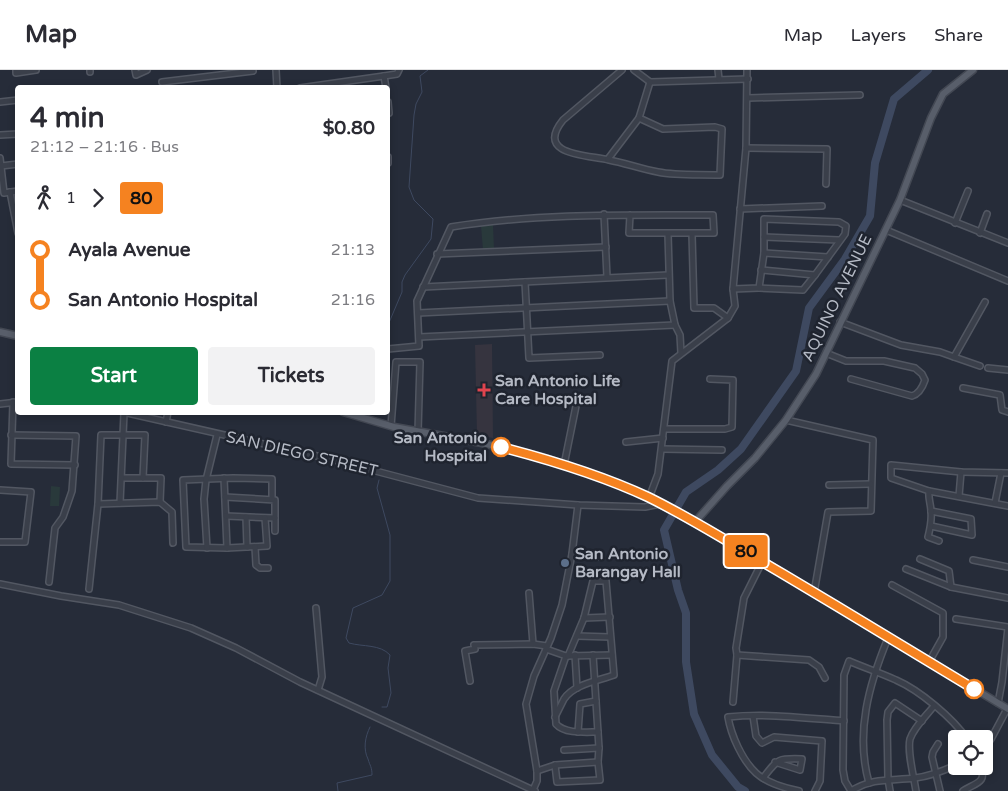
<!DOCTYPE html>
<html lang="en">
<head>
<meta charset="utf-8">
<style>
  :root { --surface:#fff; --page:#f2f2f3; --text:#2b2b33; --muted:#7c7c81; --line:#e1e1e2; --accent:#0b8043 }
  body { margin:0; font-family:"Varela Round",sans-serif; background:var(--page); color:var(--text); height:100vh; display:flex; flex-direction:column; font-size:19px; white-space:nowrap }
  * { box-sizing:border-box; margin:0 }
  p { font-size:16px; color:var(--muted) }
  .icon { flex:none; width:28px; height:28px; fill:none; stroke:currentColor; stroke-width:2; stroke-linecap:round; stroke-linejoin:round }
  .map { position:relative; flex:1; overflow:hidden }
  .details { position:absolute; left:15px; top:15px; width:375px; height:330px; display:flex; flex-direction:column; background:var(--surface); border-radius:5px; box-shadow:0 2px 8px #0003 }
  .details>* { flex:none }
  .badge { padding:0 10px; border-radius:4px; font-size:18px; line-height:32px }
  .tools { position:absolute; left:948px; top:660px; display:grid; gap:10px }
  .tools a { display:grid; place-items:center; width:45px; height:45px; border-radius:5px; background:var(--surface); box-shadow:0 2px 8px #0003; font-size:25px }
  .map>.badge { position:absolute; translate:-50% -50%; box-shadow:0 0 0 2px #fff }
  .legs { display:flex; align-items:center; gap:8px; height:55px; padding:0 15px; font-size:16px }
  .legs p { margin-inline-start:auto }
  .headline { display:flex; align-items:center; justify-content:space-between; height:85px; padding:0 15px }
  h1 { font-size:28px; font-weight:800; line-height:38px }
  .button { display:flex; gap:10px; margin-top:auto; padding:10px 15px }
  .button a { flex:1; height:58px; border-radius:5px; background:var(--accent); color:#fff; font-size:20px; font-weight:800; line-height:58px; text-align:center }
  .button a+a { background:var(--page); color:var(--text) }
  ul { padding:0 15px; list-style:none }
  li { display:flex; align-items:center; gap:18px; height:50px; font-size:19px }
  li i { display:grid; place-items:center; width:8px; height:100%; margin:0 6px; background:currentColor }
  li i::after { content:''; width:12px; height:12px; margin:-6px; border:4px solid; border-radius:50%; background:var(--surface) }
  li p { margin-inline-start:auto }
  li:first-child i { background:linear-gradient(#0000 50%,currentColor 0) }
  li:last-child i { background:linear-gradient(currentColor 50%,#0000 0) }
  header { display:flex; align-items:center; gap:30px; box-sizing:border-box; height:70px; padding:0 25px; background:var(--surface); border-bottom:1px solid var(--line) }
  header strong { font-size:24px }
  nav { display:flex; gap:28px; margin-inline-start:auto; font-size:18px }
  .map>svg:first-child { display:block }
  .medical { fill:#36343f }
  .green { fill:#29393b }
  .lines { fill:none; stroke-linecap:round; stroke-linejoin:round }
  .stream { stroke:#3e4960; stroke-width:1 }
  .river { stroke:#3e4960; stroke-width:8 }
  .minor-casing { stroke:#525762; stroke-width:8 }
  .major-casing { stroke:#434853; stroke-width:9 }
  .minor { stroke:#3a3f4a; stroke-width:5 }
  .major { stroke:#585e6a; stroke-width:6 }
  .line-1-casing { stroke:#fff; stroke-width:11 }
  .line-1 { stroke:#f58220; stroke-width:8 }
  .health-dot { fill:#e0444e; stroke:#1f242f; stroke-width:2 }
  .stop-1-dot { fill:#fff; stroke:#f58220; stroke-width:2.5 }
  .service-dot { fill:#5c6f8a; stroke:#1f242f; stroke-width:2 }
  .labels { text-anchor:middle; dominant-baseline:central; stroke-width:5; stroke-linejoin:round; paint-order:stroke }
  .street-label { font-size:16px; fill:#b5bac5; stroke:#1f242f }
  .poi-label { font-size:16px; font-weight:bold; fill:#b5bac5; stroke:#1f242f; text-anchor:start }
  .stop-label { font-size:16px; font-weight:bold; fill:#b5bac5; stroke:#1f242f; text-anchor:end }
</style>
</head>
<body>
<header>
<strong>Map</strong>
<nav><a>Map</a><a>Layers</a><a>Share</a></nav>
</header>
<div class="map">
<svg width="1008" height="721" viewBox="0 0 1008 721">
  <rect width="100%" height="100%" fill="#262c39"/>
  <path class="medical" d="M 492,274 L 492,275 L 493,368 L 477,365 L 475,275 Z"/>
  <g class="green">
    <path d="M 493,155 L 494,179 L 483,180 L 481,156 Z"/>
    <path d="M 51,416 L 60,417 L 59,436 L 50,436 Z"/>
  </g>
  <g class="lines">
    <g class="stream">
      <path d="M 388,255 L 402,222 L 402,212 L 405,205 L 431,169 L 433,149 L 414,130 L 409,117 L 414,45 L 416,34 L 422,22 L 420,6 L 428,0"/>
      <path d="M 379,410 L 377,418 L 390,465 L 390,511 L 382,525 L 353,538 L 346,568 L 349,573 C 363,577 380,574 390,585 L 388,598 L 391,623 L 387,637 L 382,637"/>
      <path d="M 338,721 L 337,713 L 372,705 C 372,697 370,696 368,689 C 363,679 365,667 370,657"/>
    </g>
    <path class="river" d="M 745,721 L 738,717 L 712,685 L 694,644 L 686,592 L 686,543 L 678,520 L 664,460 L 686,422 L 718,400 L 741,379 L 796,301 L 809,238 L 845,189 L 870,146 L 875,93 L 894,29 L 928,0"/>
    <g class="minor-casing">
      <g id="minor">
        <path d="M 16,0 L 16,3 L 36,0"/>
        <path d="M 90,0 L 90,2"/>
        <path d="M 135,0 L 136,5 L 147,0"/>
        <path d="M 276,0 L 277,18"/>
        <path d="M 622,0 L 563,50 C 534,86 589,85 609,90 C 625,93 641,99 658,102 C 678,106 700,104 720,105 L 722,59 L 715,57 L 663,59 L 639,48"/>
        <path d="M 634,0 L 650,12 L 748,9"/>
        <path d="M 718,0 L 719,9"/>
        <path d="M 384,6 L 386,18"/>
        <path d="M 162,12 L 253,1 L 252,0"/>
        <path d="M 300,18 L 384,6 L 397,4 L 399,0"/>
        <path d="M 748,28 L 860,25"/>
        <path d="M 0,32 L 18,30"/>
        <path d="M 388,32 L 389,43 L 388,43"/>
        <path d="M 0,65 L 18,64"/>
        <path d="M 746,78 L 827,79 L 826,114"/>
        <path d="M 388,87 L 388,93"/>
        <path d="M 0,88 L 4,123 L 18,121"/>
        <path d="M 608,89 L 639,48 L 650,12"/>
        <path d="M 1,96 L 18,94"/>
        <path d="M 10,122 L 18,163"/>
        <path d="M 900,130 L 1008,173"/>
        <path d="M 740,139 L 822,136"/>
        <path d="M 604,144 L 607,207"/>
        <path d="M 955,153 L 968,121"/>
        <path d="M 886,160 L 1008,211"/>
        <path d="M 980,163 L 987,144"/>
        <path d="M 668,164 L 670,231 L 675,255 L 680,265 L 681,283"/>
        <path d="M 692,164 L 694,238 L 714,238 L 728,248"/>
        <path d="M 764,167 L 839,170"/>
        <path d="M 764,183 L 828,187"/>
        <path d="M 437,184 L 606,177"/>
        <path d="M 525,212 L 529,288 L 600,285"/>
        <path d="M 423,217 L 668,205"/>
        <path d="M 759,218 L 803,220 L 815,205 L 761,200"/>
        <path d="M 733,219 L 759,218 L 764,183 L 764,149 L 839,152 L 846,156 L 845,164 L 815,205"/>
        <path d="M 418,243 L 670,231"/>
        <path d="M 840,252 L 901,275 L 940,282 L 954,287 L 985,232"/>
        <path d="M 419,267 L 675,255"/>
        <path d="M 388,279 L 419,276 L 417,231 L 451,157 C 538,143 626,145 713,145 L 714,163 L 629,163 L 630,145"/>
        <path d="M 826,283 L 846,291 L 884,291 L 915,298 L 922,304 L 925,310 C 923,316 919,324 912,326 L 851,309"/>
        <path d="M 954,287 L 980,296"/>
        <path d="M 988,298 L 1008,300"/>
        <path d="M 963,318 L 1000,325 L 1002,340 L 1008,342"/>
        <path d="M 13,332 L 11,394 L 75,395"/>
        <path d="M 0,334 L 18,332"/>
        <path d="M 123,342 L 330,389 L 478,428 L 578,435 L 645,437 L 660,434"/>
        <path d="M 786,350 L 873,370 L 871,441 L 828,442 L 814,523"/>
        <path d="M 166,352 L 168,342"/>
        <path d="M 391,356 L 396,292 L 420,292 L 418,362"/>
        <path d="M 664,359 L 725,359 L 732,357 L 733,310 L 710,309"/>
        <path d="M 11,365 L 76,366 L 72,421 L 63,447 L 55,458 L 49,512"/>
        <path d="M 626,372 L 663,368"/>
        <path d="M 662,379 L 722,380"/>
        <path d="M 564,395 L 576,336"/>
        <path d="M 123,408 L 161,408 L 160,432"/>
        <path d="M 224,408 L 227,478"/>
        <path d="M 829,415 L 870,414"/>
        <path d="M 0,420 L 31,422 L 25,472 L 0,472"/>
        <path d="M 929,421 L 1008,436"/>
        <path d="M 959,426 L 961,402"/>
        <path d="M 225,427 L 275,430 L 275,461"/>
        <path d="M 649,428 L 658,404 L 672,291 L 728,248 L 735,236 L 733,219 L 746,78 L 747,0"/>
        <path d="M 120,433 L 124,343"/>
        <path d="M 995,433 L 1001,403"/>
        <path d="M 98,434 L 160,432 L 172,442 L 173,473"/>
        <path d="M 226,446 L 275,448"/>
        <path d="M 246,447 L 247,477"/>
        <path d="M 265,448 L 267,476 L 227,478 L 186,477 L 183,410 L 233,408 L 272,409 L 272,429"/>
        <path d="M 931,456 L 972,465 L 971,449 L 931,441"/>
        <path d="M 939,471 L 928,467 C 930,459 932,451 931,442 C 931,434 928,429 929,421 L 891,408 L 891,395 L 961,402 L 1008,403"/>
        <path d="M 255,477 L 256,495 L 260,498 L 268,498"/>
        <path d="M 207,478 L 204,429 L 206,410 L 217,365"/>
        <path d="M 572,484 L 597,487"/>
        <path d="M 920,489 L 949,501 L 951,517"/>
        <path d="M 973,490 L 1008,497"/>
        <path d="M 906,499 L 951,517 L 1008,528"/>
        <path d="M 0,514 L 61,526 L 119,535 L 191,558 L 236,578 L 300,612 L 535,721"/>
        <path d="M 892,515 L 943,543 L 943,567 L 929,592"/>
        <path d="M 89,519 L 98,434 L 101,365 L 145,365 L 143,408"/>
        <path d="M 529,523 L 533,574"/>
        <path d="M 316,538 L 322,607 L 318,620"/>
        <path d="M 584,548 L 610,547"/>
        <path d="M 956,549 L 1008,557"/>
        <path d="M 577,566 L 610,567"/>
        <path d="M 546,579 L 566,586 L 612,585"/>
        <path d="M 575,585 L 577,618"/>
        <path d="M 737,585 L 809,590 L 819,597 L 825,608"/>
        <path d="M 566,586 L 554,621 L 556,654 C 565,664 585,662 598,662"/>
        <path d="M 470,611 L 465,581 L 475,579 L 474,575 L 533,574 L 547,576"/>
        <path d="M 733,632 L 737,585 L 736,578 L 744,528 L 762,492"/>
        <path d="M 998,633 L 1002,612 L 1008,558"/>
        <path d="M 753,646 L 756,666 L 762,673 L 774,667 L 822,671 L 820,711 L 815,721"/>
        <path d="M 555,647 C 558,641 561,635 564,629 C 574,614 598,611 614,605 L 606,511 L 593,511 L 584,548 L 568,586"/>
        <path d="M 578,662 L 580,634 L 596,631"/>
        <path d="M 938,674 L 933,682 L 932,687 L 940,721"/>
        <path d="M 984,679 L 991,669 L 1007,639"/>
        <path d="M 564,680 L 599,678"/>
        <path d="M 555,695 L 557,712 L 600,710 L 598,692 L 599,678 L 593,585"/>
        <path d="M 537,701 L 555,695 L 598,692"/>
        <path d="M 763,708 C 778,689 777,688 802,689 L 800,700 L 775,692"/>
        <path d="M 869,713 C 855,663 869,614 888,568"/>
        <path d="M 533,720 L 537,711 L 537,701 L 526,634 L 534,606 L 551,568 L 562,535 L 572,484 L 578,435"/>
        <path d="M 799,721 C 784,718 767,713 756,703 C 742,690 731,665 728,647 C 766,643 806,648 844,651"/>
        <path d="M 851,721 L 845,711 L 843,700 L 844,605 L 849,591 C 865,598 881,603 896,610 C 919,620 953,648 967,669"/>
        <path d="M 851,721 C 874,707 891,711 915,708 C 931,706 943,701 956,695"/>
        <path d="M 890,721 L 888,709 L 887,650 L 888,642 L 895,633 L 922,651"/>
        <path d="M 916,721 C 914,707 907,682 910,669 C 914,657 926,646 934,636"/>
        <path d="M 963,721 C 972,714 990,713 979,696"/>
      </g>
    </g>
    <g class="major-casing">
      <g id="major">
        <path d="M 0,262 L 18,266"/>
        <path d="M 343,342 L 394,357 L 482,373 L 542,387 L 609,410 L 649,428 L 741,478 L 1008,639"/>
        <path d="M 695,452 L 727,416 L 755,388 L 786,350 L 816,304 L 900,130 L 931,48 L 943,24 L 973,0"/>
      </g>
    </g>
    <use href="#minor" class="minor"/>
    <use href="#major" class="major"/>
  </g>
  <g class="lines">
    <g class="line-1-casing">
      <path id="line-1" d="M 501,377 C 551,390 601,405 648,427 C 695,450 738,478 783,504 C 847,542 911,581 974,619"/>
    </g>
    <use href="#line-1" class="line-1"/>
  </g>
  <path class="health-dot" d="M481.5 312.5h5v5h5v5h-5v5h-5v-5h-5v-5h5z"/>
  <g class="stop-1-dot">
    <circle cx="501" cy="377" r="9"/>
    <circle cx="974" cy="619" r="9"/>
  </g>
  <circle class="service-dot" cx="565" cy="493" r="5"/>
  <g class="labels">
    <g class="street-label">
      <text transform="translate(837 228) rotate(-64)">AQUINO AVENUE</text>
      <text transform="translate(302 384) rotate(13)">SAN DIEGO STREET</text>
    </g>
    <g class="poi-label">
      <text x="495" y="311">San Antonio Life<tspan x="495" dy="18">Care Hospital</tspan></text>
      <text x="575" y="484">San Antonio<tspan x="575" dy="18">Barangay Hall</tspan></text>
    </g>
    <g class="stop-label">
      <text x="487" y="368">San Antonio<tspan x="487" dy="18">Hospital</tspan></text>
    </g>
  </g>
</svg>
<div class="tools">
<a><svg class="icon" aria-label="locate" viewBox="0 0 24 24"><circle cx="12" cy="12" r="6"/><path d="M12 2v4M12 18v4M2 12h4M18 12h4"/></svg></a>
</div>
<b class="badge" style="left:746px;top:481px;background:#f58220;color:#111">80</b>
<section class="details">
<div class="headline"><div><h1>4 min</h1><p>21:12 – 21:16 · Bus</p></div><b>$0.80</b></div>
<div class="legs"><svg class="icon" aria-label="walk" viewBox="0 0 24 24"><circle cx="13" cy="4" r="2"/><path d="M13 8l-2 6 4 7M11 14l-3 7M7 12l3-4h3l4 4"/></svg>1<svg class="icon" aria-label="forward" viewBox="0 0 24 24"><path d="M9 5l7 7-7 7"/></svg><b class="badge" style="background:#f58220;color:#111">80</b></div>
<ul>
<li><i style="color:#f58220"></i><b>Ayala Avenue</b><p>21:13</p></li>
<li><i style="color:#f58220"></i><b>San Antonio Hospital</b><p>21:16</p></li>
</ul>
<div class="button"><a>Start</a><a>Tickets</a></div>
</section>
</div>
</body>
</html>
